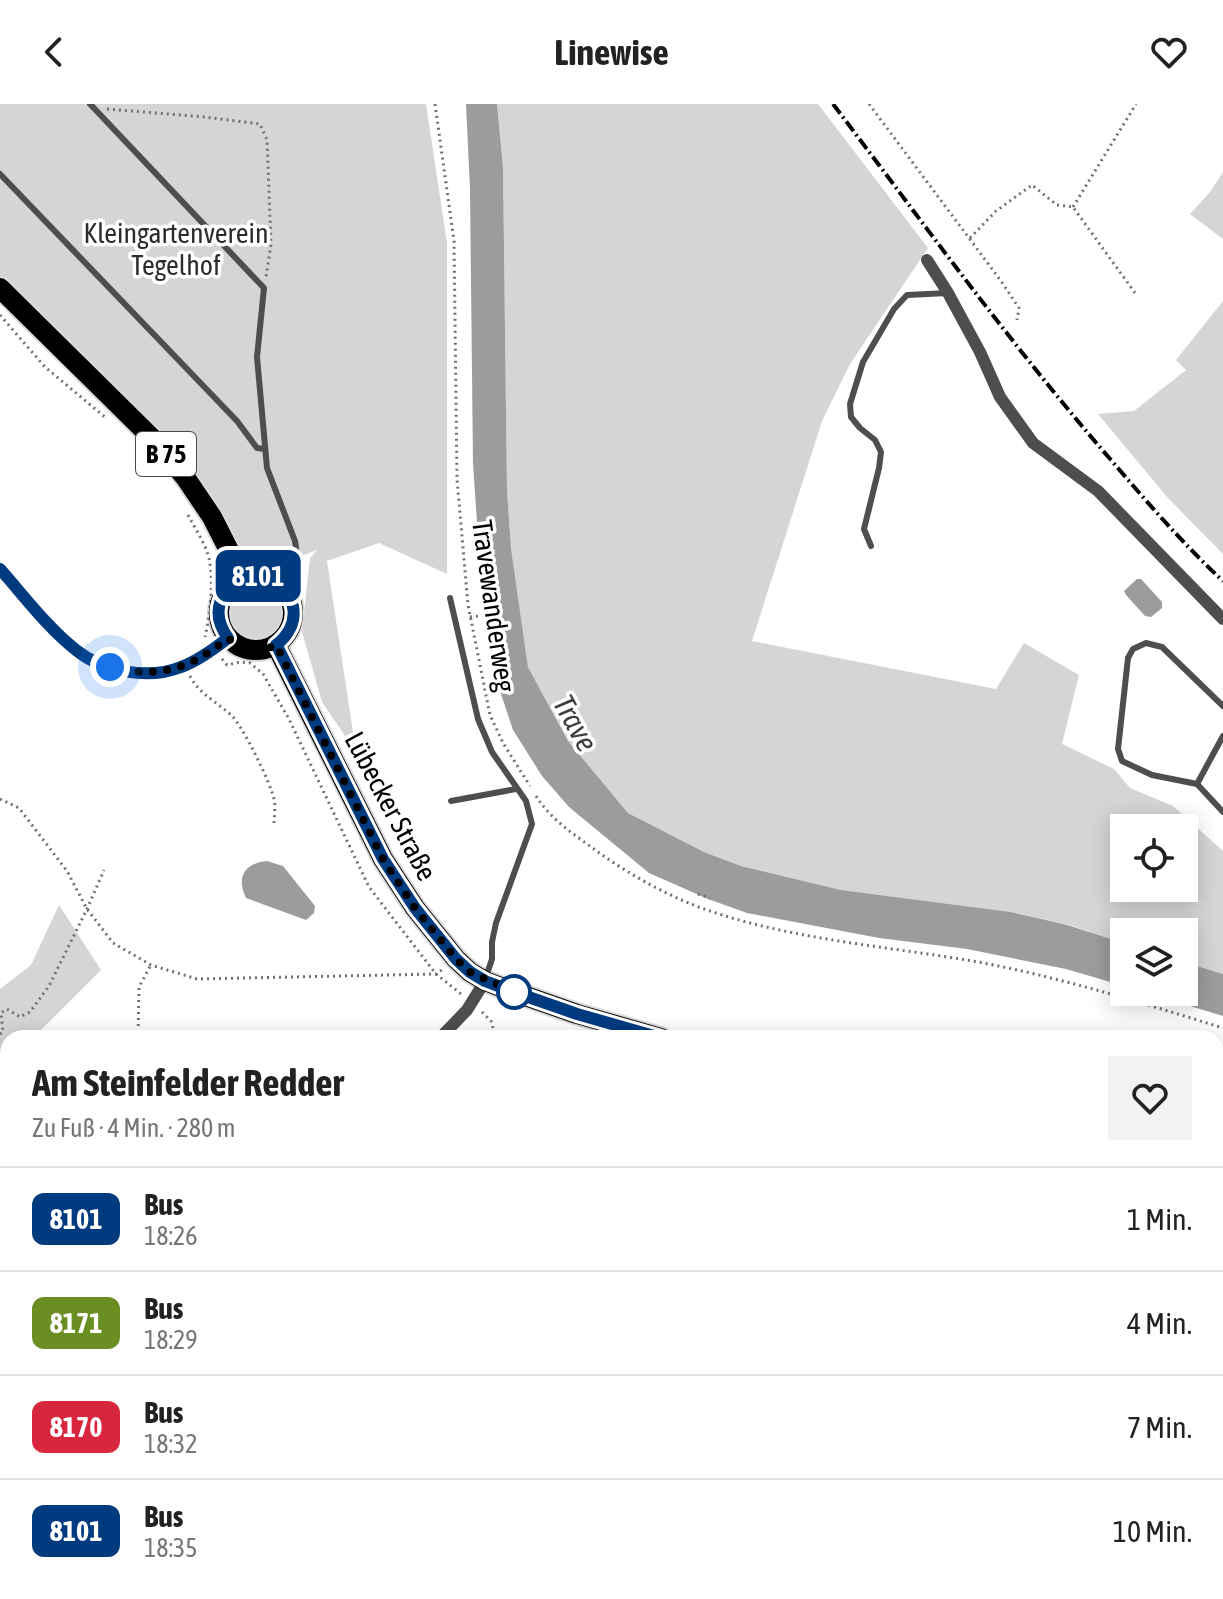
<!DOCTYPE html>
<html lang="de">
<head>
<meta charset="utf-8">
<style>
  :root { --surface:#fff; --page:#f2f2f2; --text:#222; --muted:#767676; --line:#e0e0e0 }
  body { margin:0; font-family:"Asap Condensed",sans-serif; background:var(--page); color:var(--text); height:100vh; display:flex; flex-direction:column; font-size:30px; white-space:nowrap }
  * { box-sizing:border-box; margin:0 }
  p { font-size:26px; color:var(--muted) }
  .icon { flex:none; width:44px; height:44px; fill:none; stroke:currentColor; stroke-width:2; stroke-linecap:round; stroke-linejoin:round }
  .map { position:relative; flex:1; overflow:hidden }
  .side { position:absolute; left:0px; top:926px; width:1224px; height:570px; display:flex; flex-direction:column; background:var(--surface); border-radius:24px 24px 0 0; box-shadow:0 4px 20px #0003 }
  .side>* { flex:none }
  .badge { padding:0 16px; border-radius:12px; font-size:28px; line-height:52px }
  .fabs { position:absolute; left:1110px; top:710px; display:grid; gap:16px }
  .fabs a { display:grid; place-items:center; width:88px; height:88px; border-radius:0px; background:var(--surface); box-shadow:0 4px 20px #0003; font-size:40px }
  .you { position:absolute; width:40px; height:40px; margin:-20px; border:6px solid #fff; border-radius:50%; background:#1a73e8; box-shadow:0 0 0 12px #1a73e833 }
  .map>.badge { position:absolute; translate:-50% -50%; box-shadow:0 0 0 4px #fff }
  .round { display:grid; place-items:center; flex:none; width:84px; height:84px; border-radius:0px; background:var(--page) }
  .headline { display:flex; align-items:center; justify-content:space-between; height:136px; padding:0 32px }
  h1 { font-size:38px; font-weight:700; line-height:60px }
  ul { padding:0; list-style:none }
  li { display:flex; align-items:center; gap:24px; height:104px; padding:0 32px; border-top:2px solid var(--line) }
  li div { flex:1 }
  li b { display:block; font-size:30px }
  li em { font-style:normal }
  li .badge { min-width:88px; font-weight:700; text-align:center }
  header { display:flex; justify-content:space-between; align-items:center; height:104px; padding:0 32px; background:var(--surface); font-size:36px; font-weight:700 }
  .map>svg:first-child { display:block }
  .green { fill:#d5d5d5; fill-rule:evenodd }
  .water { fill:#9c9c9c }
  .lines { fill:none; stroke-linecap:round; stroke-linejoin:round }
  .primary-casing { stroke:#dbdbdb; stroke-width:24 }
  .path { stroke:#707070; stroke-width:3; stroke-dasharray:2 4; stroke-linecap:butt }
  .lane { stroke:#4e4e4e; stroke-width:6 }
  .street { stroke:#4e4e4e; stroke-width:12 }
  .primary { stroke:#000; stroke-width:20 }
  .rail { stroke:#000; stroke-width:4; stroke-dasharray:12 4 2 4; stroke-linecap:butt }
  .line-casing { stroke:#fff; stroke-width:18 }
  .line { stroke:#003b80; stroke-width:12 }
  .walk { stroke:#000; stroke-width:8; stroke-dasharray:0 14.4 }
  .stop-dot { fill:#fff; stroke:#003b80; stroke-width:4 }
  .labels { text-anchor:middle; dominant-baseline:central; stroke-width:7; stroke-linejoin:round; paint-order:stroke }
  .shield { fill:#fff; stroke:#4c4c4c; stroke-width:2 }
  .shield-label { font-size:26px; font-weight:bold; fill:#000 }
  .park-label { font-size:28px; fill:#2c2c2c; stroke:#fff }
  .street-label { font-size:28px; fill:#000; stroke:#fff }
  .water-label { font-size:30px; font-style:italic; fill:#3d3d3d; stroke:#fff }
</style>
</head>
<body>
<header><svg class="icon" aria-label="back" viewBox="0 0 24 24"><path d="M15 5l-7 7 7 7"/></svg>Linewise<svg class="icon" aria-label="heart" viewBox="0 0 24 24"><path d="M12 20l-8-8c-3-5 5-10 8-4 3-6 11-1 8 4z"/></svg></header>
<div class="map">
<svg width="1223" height="1495" viewBox="0 0 1223 1495">
  <rect width="100%" height="100%" fill="#fff"/>
  <g class="green">
    <path d="M 0,0 L 426,0 L 447,139 L 447,470 L 379,439 L 327,457 L 356,648 L 322,598 L 302,528 L 310,454 L 317,446 C 288,456 280,466 248,456 L 219,408 L 68,242 L 0,173 Z"/>
    <path d="M 497,0 L 818,0 L 928,144 L 850,260 L 822,317 L 752,537 L 996,585 L 1024,539 L 1079,571 L 1062,640 L 1114,665 L 1130,684 L 1173,702 L 1223,747 L 1223,870 L 1184,858 L 1184,828 L 1124,828 L 1124,839 L 1066,820 L 1011,808 L 841,786 L 741,762 L 704,748 L 628,709 L 568,637 L 528,563 L 511,444 L 507,386 L 503,63 ZM 1124,724 L 1184,724 L 1184,784 L 1124,784 Z"/>
    <path d="M 1223,68 L 1223,135 L 1190,110 L 1210,88 Z"/>
    <path d="M 1223,197 L 1223,450 L 1168,394 L 1098,310 L 1134,307 L 1186,266 L 1176,256 Z"/>
    <circle cx="256" cy="508" r="29"/>
    <path d="M 59,801 L 101,866 L 33,934 L 8,934 L 8,959 L 0,966 L 0,885 L 31,861 Z"/>
  </g>
  <g class="water">
    <path d="M 466,0 L 497,0 L 503,63 L 507,386 L 511,444 L 528,563 L 568,637 L 628,709 L 704,748 L 741,762 L 841,786 L 1011,808 L 1064,820 L 1124,839 L 1124,882 L 1066,865 L 967,845 L 879,834 L 747,809 L 708,795 L 649,769 L 569,703 L 542,672 L 513,626 L 501,590 L 493,560 L 480,462 L 473,360 L 470,85 Z"/>
    <path d="M 1137,475 L 1141,475 L 1162,498 L 1162,504 L 1151,513 L 1145,512 L 1126,491 L 1124,487 Z"/>
    <path d="M 267,757 L 283,762 L 315,802 L 314,809 L 306,816 L 246,794 C 236,774 244,759 267,757 Z"/>
    <path d="M 1184,858 L 1223,870 L 1223,912 L 1144,888 L 1184,888 Z"/>
  </g>
  <g class="lines">
    <g class="primary-casing">
      <g id="primary">
        <path d="M 0,184 L 155,337 L 185,373 L 212,413 L 243,474"/>
        <circle cx="256" cy="509" r="37"/>
        <path d="M 276,541 L 383,755 L 415,804 L 456,855 L 470,868 L 485,877 L 514,888 L 577,910 L 661,934"/>
        <path d="M 1216,1373 L 1223,1380"/>
      </g>
    </g>
    <g class="path">
      <path d="M 435,0 L 454,137 L 457,375 L 468,501 L 490,611 L 503,639 L 530,682"/>
      <path d="M 869,0 L 1001,177 L 1019,204 L 1017,216"/>
      <path d="M 107,5 L 205,13 L 260,20 L 267,36 L 271,140 L 266,173"/>
      <path d="M 1073,103 L 1136,0"/>
      <path d="M 970,134 L 996,107 L 1032,81 L 1057,101 L 1073,103 L 1135,189"/>
      <path d="M 0,211 L 45,263 L 106,314"/>
      <path d="M 188,411 C 194,422 201,433 206,445 C 216,468 210,510 205,533"/>
      <path d="M 470,513 L 488,511 L 490,524"/>
      <path d="M 222,555 L 227,561 L 240,558 L 250,559 L 263,570 L 289,615 L 369,783 L 436,870 L 461,890"/>
      <path d="M 190,572 C 199,590 217,598 231,611 C 242,620 271,680 274,695 C 276,703 274,712 274,720"/>
      <path d="M 536,692 C 551,716 575,731 598,748 C 633,773 675,796 716,809 C 805,838 898,843 989,860 C 1069,876 1146,900 1223,924"/>
      <path d="M 0,695 L 19,704 L 67,767 L 87,805 L 113,839 L 151,861 L 197,875 L 436,870 L 443,865"/>
      <path d="M 698,790 L 710,794"/>
      <path d="M 482,908 L 491,917 L 496,934"/>
      <path d="M 0,930 L 3,928 L 1,909 L 7,905 L 20,913 L 30,908 L 49,882 L 87,805 L 104,766"/>
      <path d="M 138,934 L 139,883 L 151,861"/>
      <path d="M 0,1484 L 8,1481"/>
      <path d="M 35,1488 L 40,1495"/>
      <path d="M 129,1488 L 136,1495"/>
      <path d="M 514,1488 L 520,1495"/>
      <path d="M 692,1488 L 694,1495"/>
      <path d="M 700,1488 L 709,1495"/>
      <path d="M 970,1488 L 979,1495"/>
      <path d="M 188,1495 L 196,1488"/>
      <path d="M 398,1495 L 405,1488"/>
      <path d="M 664,1495 L 671,1488"/>
      <path d="M 932,1495 L 938,1488"/>
    </g>
    <g class="lane">
      <path d="M 90,0 L 264,184 L 257,253 L 267,364 L 295,437 L 298,458 L 294,467 L 282,482"/>
      <path d="M 0,70 L 237,317 L 257,344 L 265,345"/>
      <path d="M 871,442 L 864,425 L 879,364 L 881,348 L 875,336 L 860,324 L 851,313 L 850,300 L 863,258 L 894,205 L 907,191 L 948,189"/>
      <path d="M 450,494 L 478,615 L 492,648 L 526,697 L 532,720 L 496,819 L 492,838 L 492,855 L 486,873"/>
      <path d="M 1223,602 L 1162,543 L 1146,539 L 1133,545 L 1128,554 L 1118,645 L 1122,657 L 1152,671 L 1197,680 L 1223,708"/>
      <path d="M 1197,680 L 1223,632"/>
      <path d="M 451,697 L 516,685"/>
      <path d="M 337,933 L 337,934"/>
      <path d="M 0,1103 L 3,1104"/>
      <path d="M 363,1488 L 369,1495"/>
    </g>
    <g class="street">
      <path d="M 927,156 L 948,189 L 980,248 L 1000,293 L 1033,339 L 1098,387 L 1223,515"/>
      <path d="M 0,464 C 24,491 52,529 80,550 C 94,559 110,564 126,567 C 169,573 196,560 228,534"/>
      <path d="M 440,934 L 467,906 L 485,877"/>
      <path d="M 0,1216 L 8,1213"/>
      <path d="M 314,1488 L 320,1495"/>
      <path d="M 847,1495 L 848,1488"/>
    </g>
    <use href="#primary" class="primary"/>
    <g class="rail">
      <path d="M 833,0 C 924,120 1012,242 1111,356 C 1147,398 1183,440 1223,477"/>
      <path d="M 1216,1100 L 1223,1099"/>
      <path d="M 0,1284 L 8,1282"/>
    </g>
  </g>
  <g class="lines">
    <g class="line-casing">
      <path id="line" d="M 0,465 C 24,492 47,523 76,546 C 103,568 149,576 181,563 C 198,557 214,545 228,534 C 189,480 283,443 293,503 C 296,518 288,532 276,541 L 279,546 L 383,755 L 415,804 L 456,855 L 470,868 L 485,877 L 514,888 L 577,910 L 661,934"/>
    </g>
    <use href="#line" class="line"/>
    <path class="walk" d="M 110,563 C 159,575 190,565 228,534 C 243,547 258,549 276,541 L 383,755 L 415,804 L 456,855 L 470,868 L 514,888"/>
  </g>
  <circle class="stop-dot" cx="514" cy="888" r="16"/>
  <g class="labels">
    <rect class="shield" x="136" y="328" width="60" height="44" rx="6"/>
    <g class="shield-label">
      <text x="166" y="350">B 75</text>
    </g>
    <g class="park-label">
      <text x="176" y="129">Kleingartenverein<tspan x="176" dy="32">Tegelhof</tspan></text>
    </g>
    <g class="street-label">
      <text transform="translate(494 502) rotate(82)">Travewanderweg</text>
      <text transform="translate(391 702) rotate(62)">Lübecker Straße</text>
    </g>
    <g class="water-label">
      <text transform="translate(576 619) rotate(61)">Trave</text>
    </g>
  </g>
</svg>
<div class="fabs">
<a><svg class="icon" aria-label="locate" viewBox="0 0 24 24"><circle cx="12" cy="12" r="6"/><path d="M12 2v4M12 18v4M2 12h4M18 12h4"/></svg></a>
<a><svg class="icon" aria-label="layers" viewBox="0 0 24 24"><path d="M12 4l9 5-9 5-9-5zM3 14l9 5 9-5"/></svg></a>
</div>
<div class="you" style="left:110px;top:563px"></div>
<b class="badge" style="left:258px;top:472px;background:#003b80;color:#fff">8101</b>
<section class="side">
<div class="headline"><div><h1>Am Steinfelder Redder</h1><p>Zu Fuß · 4 Min. · 280 m</p></div><a class="round"><svg class="icon" aria-label="heart" viewBox="0 0 24 24"><path d="M12 20l-8-8c-3-5 5-10 8-4 3-6 11-1 8 4z"/></svg></a></div>
<ul>
<li><span class="badge" style="background:#003b80;color:#fff">8101</span><div><b>Bus</b><p>18:26</p></div><em>1 Min.</em></li>
<li><span class="badge" style="background:#6b8e23;color:#fff">8171</span><div><b>Bus</b><p>18:29</p></div><em>4 Min.</em></li>
<li><span class="badge" style="background:#d7263d;color:#fff">8170</span><div><b>Bus</b><p>18:32</p></div><em>7 Min.</em></li>
<li><span class="badge" style="background:#003b80;color:#fff">8101</span><div><b>Bus</b><p>18:35</p></div><em>10 Min.</em></li>
</ul>
</section>
</div>
</body>
</html>
